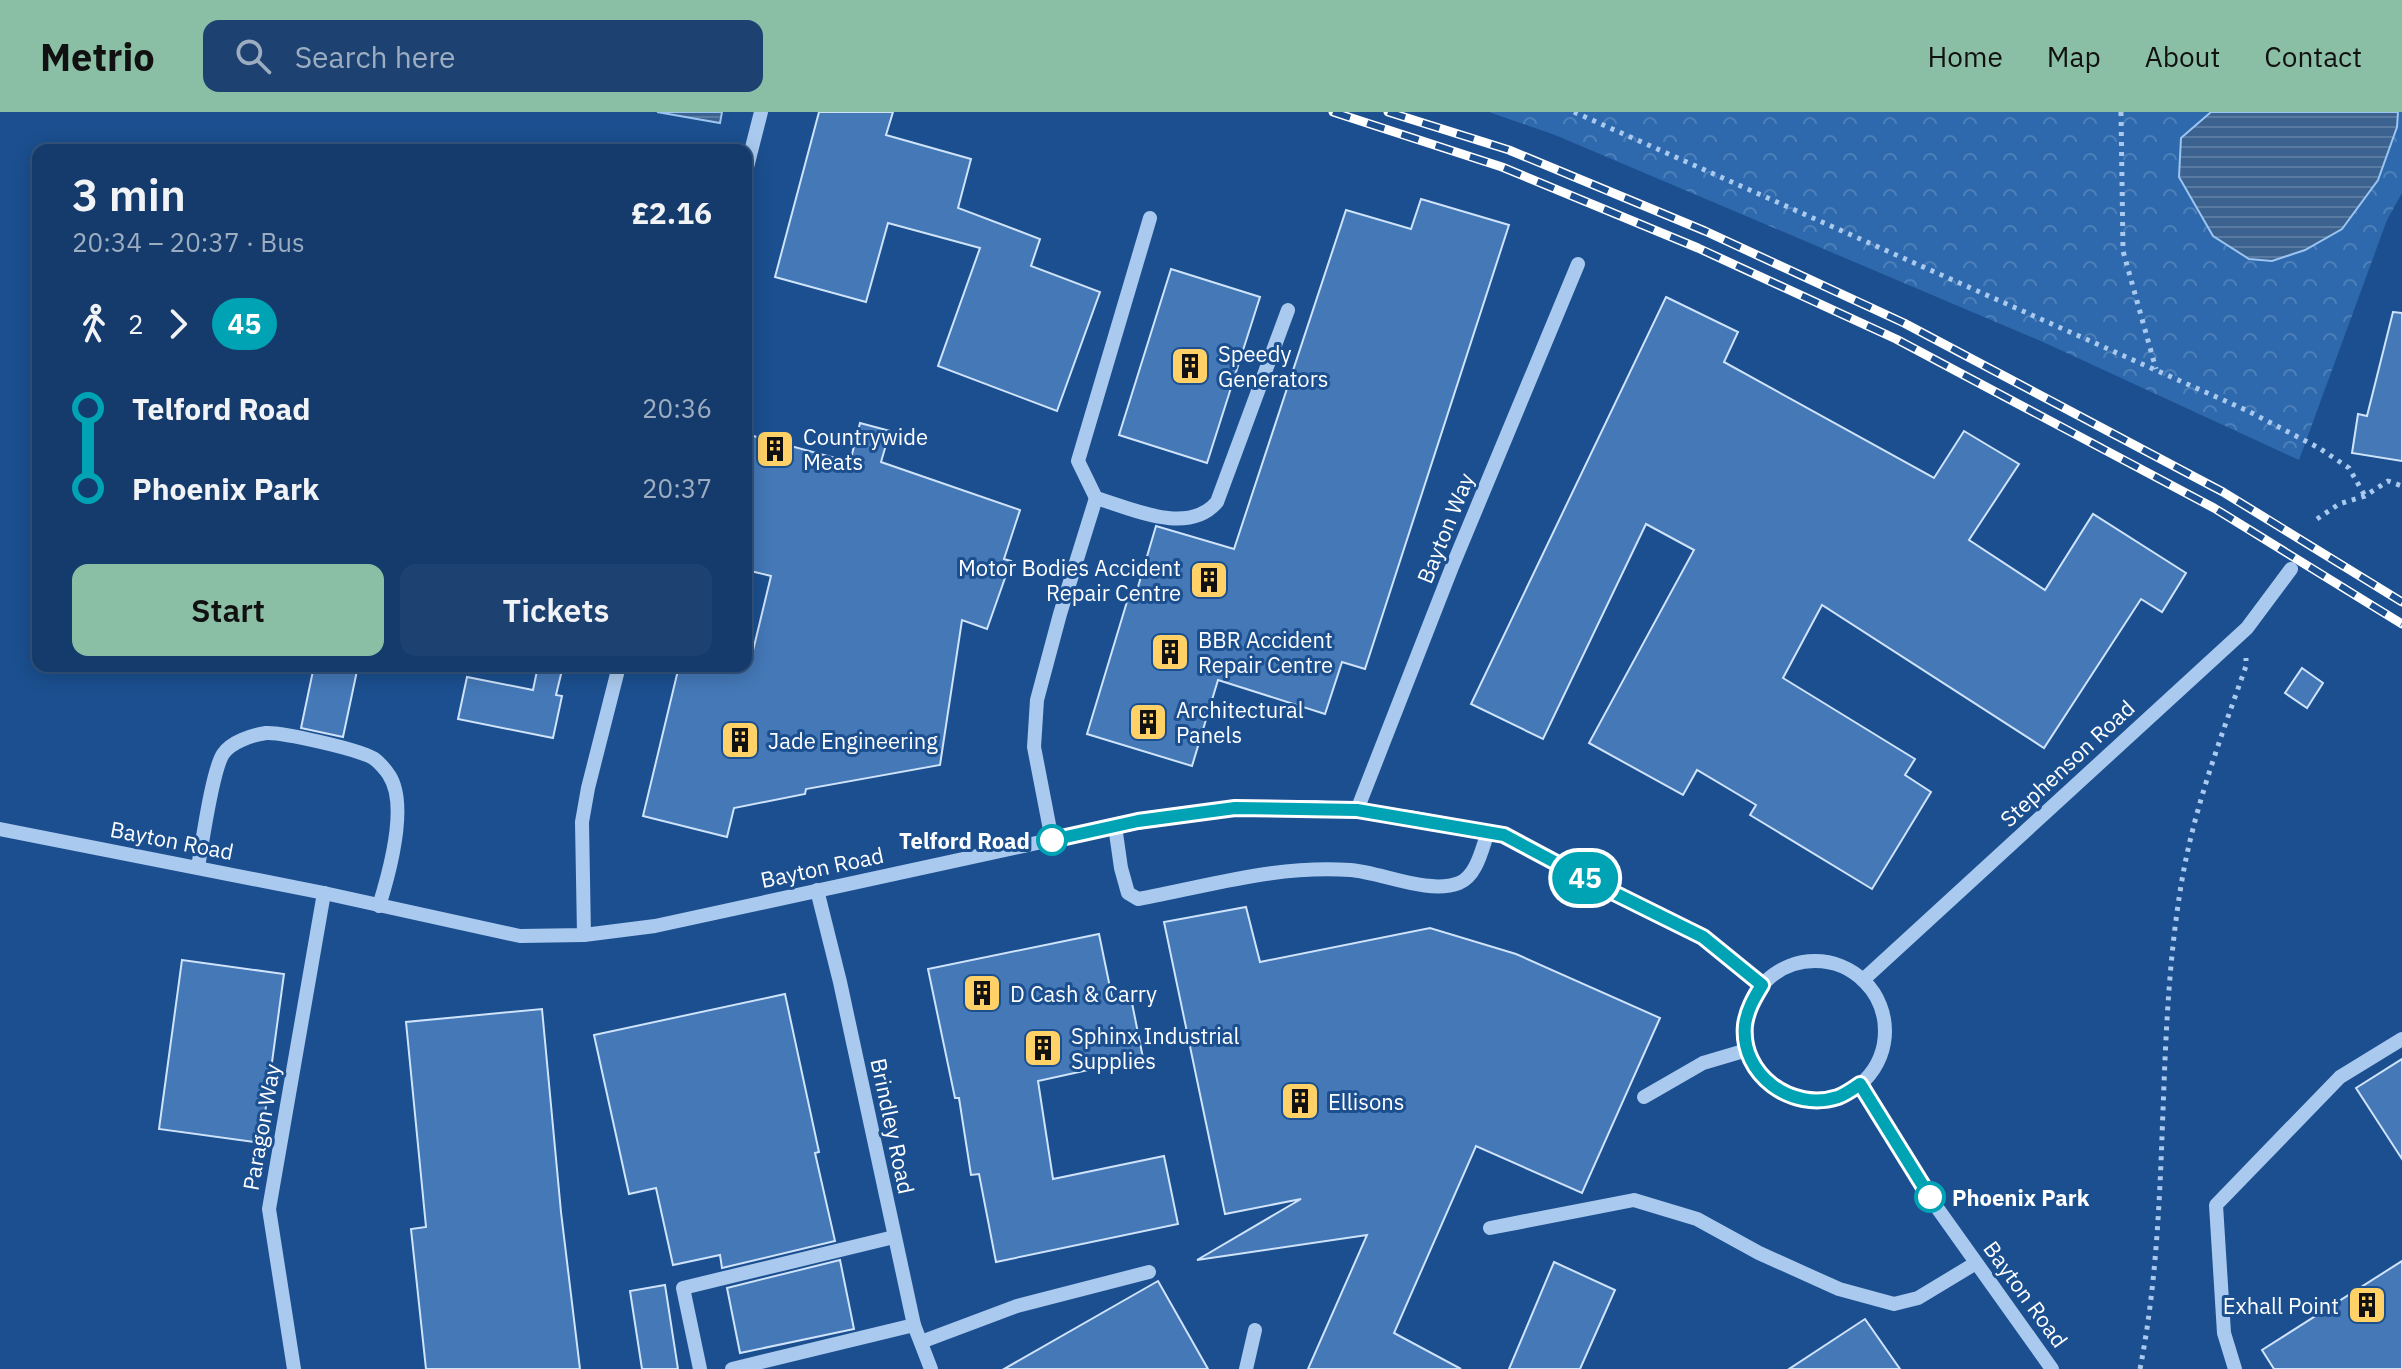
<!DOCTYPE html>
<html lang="en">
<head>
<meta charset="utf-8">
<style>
  :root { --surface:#143b6b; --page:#1d4271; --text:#f1f3f6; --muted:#9dadc1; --line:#33557e; --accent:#8abfa5 }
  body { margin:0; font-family:"IBM Plex Sans",sans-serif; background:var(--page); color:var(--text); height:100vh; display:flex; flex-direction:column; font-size:30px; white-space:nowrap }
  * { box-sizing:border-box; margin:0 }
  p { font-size:26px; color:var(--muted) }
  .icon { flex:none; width:44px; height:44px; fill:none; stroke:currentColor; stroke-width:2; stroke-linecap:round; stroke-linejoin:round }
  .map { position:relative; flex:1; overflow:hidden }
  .panel { position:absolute; left:32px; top:32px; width:720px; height:528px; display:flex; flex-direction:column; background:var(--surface); border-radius:16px; box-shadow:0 4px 20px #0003,0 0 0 2px var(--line) }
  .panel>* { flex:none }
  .badge { padding:0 16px; border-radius:26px; font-size:28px; line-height:52px }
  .map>.badge { position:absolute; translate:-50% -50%; box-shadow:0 0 0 4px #fff }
  .legs { display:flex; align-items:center; gap:12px; height:88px; padding:0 40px; font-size:26px }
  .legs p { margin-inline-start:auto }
  .headline { display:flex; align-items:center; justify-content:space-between; height:136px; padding:0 40px }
  h1 { font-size:44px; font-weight:600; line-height:60px }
  .primary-button { display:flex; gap:16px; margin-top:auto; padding:16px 40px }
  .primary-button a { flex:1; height:92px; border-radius:16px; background:var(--accent); color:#111; font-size:32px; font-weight:600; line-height:92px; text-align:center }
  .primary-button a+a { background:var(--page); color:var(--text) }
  ul { padding:0 40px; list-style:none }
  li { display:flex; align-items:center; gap:28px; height:80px; font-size:30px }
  li i { display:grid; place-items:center; width:12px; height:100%; margin:0 10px; background:currentColor }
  li i::after { content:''; width:20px; height:20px; margin:-10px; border:6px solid; border-radius:50%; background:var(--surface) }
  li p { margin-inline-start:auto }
  li:first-child i { background:linear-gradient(#0000 50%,currentColor 0) }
  li:last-child i { background:linear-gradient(currentColor 50%,#0000 0) }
  header { display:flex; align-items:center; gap:48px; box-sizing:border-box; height:112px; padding:0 40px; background:var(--accent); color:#111 }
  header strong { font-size:38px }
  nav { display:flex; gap:44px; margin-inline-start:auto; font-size:28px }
  .search { width:560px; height:72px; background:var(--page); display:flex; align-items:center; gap:20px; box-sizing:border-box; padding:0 28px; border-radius:16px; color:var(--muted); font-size:30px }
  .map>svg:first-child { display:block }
  .park { fill:url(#park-crowns) }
  .water { fill:url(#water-rules); stroke:#9cc4f0; stroke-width:2 }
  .building { fill:#4478b7; stroke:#cfe3fa; stroke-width:2 }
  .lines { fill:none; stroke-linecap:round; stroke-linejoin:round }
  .path { stroke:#a9c9ee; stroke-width:5; stroke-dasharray:4 6; stroke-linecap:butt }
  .minor { stroke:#a9c9ee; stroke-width:14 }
  .rail-casing { stroke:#fff; stroke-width:9 }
  .rail { stroke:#1b4f8f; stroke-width:6; stroke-dasharray:18; stroke-linecap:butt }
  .line-1-casing { stroke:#fff; stroke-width:18 }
  .line-1 { stroke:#00a3b4; stroke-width:12 }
  .stop-1-dot { fill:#fff; stroke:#00a3b4; stroke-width:4 }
  .labels { text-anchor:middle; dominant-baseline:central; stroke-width:6; stroke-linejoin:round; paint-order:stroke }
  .poi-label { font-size:22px; fill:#fff; stroke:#1b4f8f; text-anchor:start }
  .street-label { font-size:22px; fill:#fff; stroke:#1b4f8f }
  .stop-label { font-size:22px; font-weight:bold; fill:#fff; stroke:#1b4f8f; text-anchor:end }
</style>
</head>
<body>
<header>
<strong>Metrio</strong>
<div class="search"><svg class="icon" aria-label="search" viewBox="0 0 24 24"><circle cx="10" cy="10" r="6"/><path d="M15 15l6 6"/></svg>Search here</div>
<nav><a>Home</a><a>Map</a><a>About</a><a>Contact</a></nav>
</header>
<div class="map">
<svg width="2402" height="1257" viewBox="0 0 2402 1257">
  <defs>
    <pattern id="park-crowns" width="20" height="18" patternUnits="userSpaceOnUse" patternTransform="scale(2)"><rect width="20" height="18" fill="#2e69ad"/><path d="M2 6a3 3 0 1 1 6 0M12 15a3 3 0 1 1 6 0" fill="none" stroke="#4d80b9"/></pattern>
    <pattern id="water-rules" width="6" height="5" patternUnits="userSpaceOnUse" patternTransform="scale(2)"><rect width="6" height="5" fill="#3c6290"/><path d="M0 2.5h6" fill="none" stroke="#597aa1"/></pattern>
  </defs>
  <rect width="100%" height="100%" fill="#1b4f8f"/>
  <path class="park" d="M 1489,0 L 2402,0 L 2402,81 L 2387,108 L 2299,348 L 2043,230 L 1555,23 Z"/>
  <g class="water">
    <path d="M 657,0 L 722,0 L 720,11 Z"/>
    <path d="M 2211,0 L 2398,0 L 2397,15 L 2378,68 L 2342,117 L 2305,138 L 2272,149 L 2249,147 L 2213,124 L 2179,65 L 2181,26 Z"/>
  </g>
  <g class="building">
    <path d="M 819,0 L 893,0 L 886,23 L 971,47 L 958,96 L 1040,127 L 1031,154 L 1100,180 L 1057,299 L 938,254 L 980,136 L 888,111 L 866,190 L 775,165 Z"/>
    <path d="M 1421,87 L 1509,113 L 1365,557 L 1342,550 L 1325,602 L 1218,568 L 1192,654 L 1087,622 L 1129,483 L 1135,485 L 1156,414 L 1234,437 L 1346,98 L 1411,117 Z"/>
    <path d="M 1171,157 L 1260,185 L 1207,351 L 1119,323 Z"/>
    <path d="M 1666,185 L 1738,220 L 1724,250 L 1934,366 L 1964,319 L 2019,352 L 1969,428 L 2045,478 L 2093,402 L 2186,461 L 2162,500 L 2141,487 L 2044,636 L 1822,493 L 1783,566 L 1915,647 L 1905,663 L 1931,680 L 1872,777 L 1750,703 L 1756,693 L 1697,658 L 1683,683 L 1589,631 L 1694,438 L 1646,412 L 1543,627 L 1471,592 Z"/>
    <path d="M 2393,200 L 2402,201 L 2402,349 L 2352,341 L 2358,302 L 2367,304 Z"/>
    <path d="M 860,311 L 890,319 L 881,350 L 1020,398 L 1004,447 L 1011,449 L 987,517 L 962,508 L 940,653 L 806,677 L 805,682 L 734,696 L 727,725 L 643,704 L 679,554 L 746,554 L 746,550 L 750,551 L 771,464 L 746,458 L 746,322 L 850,350 Z"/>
    <path d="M 314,554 L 358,554 L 343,625 L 301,616 Z"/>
    <path d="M 538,554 L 563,554 L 556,583 L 562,584 L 553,626 L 458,607 L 467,565 L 533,578 Z"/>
    <path d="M 2302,556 L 2323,571 L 2307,596 L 2285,581 Z"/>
    <path d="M 1246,795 L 1260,850 L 1430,816 L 1516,842 L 1660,906 L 1582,1081 L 1476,1034 L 1394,1221 L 1461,1257 L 1308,1257 L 1367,1123 L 1197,1148 L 1301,1087 L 1225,1102 L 1164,810 Z"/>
    <path d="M 1099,822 L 1113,890 L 1131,886 L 1143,946 L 1038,969 L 1053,1067 L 1164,1044 L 1178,1112 L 996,1150 L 979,1062 L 971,1063 L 959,986 L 955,986 L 928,857 Z"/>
    <path d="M 182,848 L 284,862 L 261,1031 L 159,1017 Z"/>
    <path d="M 785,882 L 819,1040 L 815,1041 L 835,1129 L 722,1156 L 720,1143 L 673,1153 L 656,1076 L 629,1082 L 594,923 Z"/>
    <path d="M 542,897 L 561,1100 L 580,1257 L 426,1257 L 411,1117 L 426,1115 L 406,910 Z"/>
    <path d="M 2402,947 L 2402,1047 L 2356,976 Z"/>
    <path d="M 840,1148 L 854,1217 L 740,1241 L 727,1176 Z"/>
    <path d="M 2402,1149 L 2402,1257 L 2274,1257 L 2262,1238 Z"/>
    <path d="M 1554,1150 L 1615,1178 L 1580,1257 L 1509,1257 Z"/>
    <path d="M 1158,1169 L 1208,1257 L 1004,1257 Z"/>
    <path d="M 665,1173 L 678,1257 L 642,1257 L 630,1179 Z"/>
    <path d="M 1865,1207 L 1900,1257 L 1789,1257 Z"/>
  </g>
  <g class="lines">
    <g class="path">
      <path d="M 1574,0 L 2248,299 L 2319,336 L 2349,356 L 2365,384"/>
      <path d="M 2121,0 L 2123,139 L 2156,257"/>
      <path d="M 2317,407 L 2339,392 L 2365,384 L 2388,369 L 2402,374"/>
      <path d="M 2140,1257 C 2171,1099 2155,938 2180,780 C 2192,701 2220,628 2246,554 L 2246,546"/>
    </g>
    <g class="minor">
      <path d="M 746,59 L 761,0"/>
      <path d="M 1150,106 L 1078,349 L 1096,386 C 1133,397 1188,424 1217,390 L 1288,198"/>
      <path d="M 1357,698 L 1452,455 L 1578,152"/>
      <path d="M 1115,714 L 1121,756 L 1128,781 L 1138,787 C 1210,774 1275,753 1350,758 C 1381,760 1428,783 1459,771 C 1477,764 1482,736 1488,720"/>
      <path d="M 0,717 L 324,781 L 520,824 L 584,823 L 655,814 L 1138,709 L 1235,696 L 1316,695 L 1409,705 L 1504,723 L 1592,770 L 1703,825 L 1762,873"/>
      <path d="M 1052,728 L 1034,635 L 1037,588 L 1060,502 L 1096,386"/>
      <path d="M 198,755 C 202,733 212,659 223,642 C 231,630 252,623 266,621 C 282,620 357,637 373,646 C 378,649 386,658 389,663 C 409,693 389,762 379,794"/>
      <path d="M 817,778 L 840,870 L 914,1213 L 931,1257"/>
      <path d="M 584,823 L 582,710 L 588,676 L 619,554"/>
      <circle cx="1815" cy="919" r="70"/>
      <path d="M 1863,868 L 2247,516 L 2291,457"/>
      <path d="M 1860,972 L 1928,1083 L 2052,1257"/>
      <path d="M 1644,985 L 1703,951 L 1747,938"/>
      <path d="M 1490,1116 L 1634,1088 L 1697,1107 L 1759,1141 L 1839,1177 L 1894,1192 L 1918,1186 L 1976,1151"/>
      <path d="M 921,1230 L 1017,1194 L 1149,1160"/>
      <path d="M 294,1257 L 269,1097 L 324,781"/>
      <path d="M 700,1257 L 683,1176 L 894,1125"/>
      <path d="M 732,1257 L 914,1213"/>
      <path d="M 1246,1257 L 1255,1218"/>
      <path d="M 2235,1257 L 2224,1221 L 2216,1093 L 2340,965 L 2402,927"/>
    </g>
    <g class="rail-casing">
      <g id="rail">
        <path d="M 1333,0 L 1502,55 L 1698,136 L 1896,227 L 2214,396 L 2402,512"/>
        <path d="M 1388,0 L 1509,38 L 1705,119 L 1904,211 L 2223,380 L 2402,490"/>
      </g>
    </g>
    <use href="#rail" class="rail"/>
  </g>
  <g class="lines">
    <g class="line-1-casing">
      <path id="line-1" d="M 1052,728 L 1138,709 L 1235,696 L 1357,698 L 1504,723 L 1592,770 L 1703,825 L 1762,873 C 1754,886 1747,898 1745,913 C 1740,963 1792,1000 1838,985 C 1846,982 1853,977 1860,972 L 1930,1085"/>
    </g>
    <use href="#line-1" class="line-1"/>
  </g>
  <defs>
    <g id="building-square" transform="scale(2)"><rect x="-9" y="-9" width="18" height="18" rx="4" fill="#ffd166" stroke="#1b4f8f"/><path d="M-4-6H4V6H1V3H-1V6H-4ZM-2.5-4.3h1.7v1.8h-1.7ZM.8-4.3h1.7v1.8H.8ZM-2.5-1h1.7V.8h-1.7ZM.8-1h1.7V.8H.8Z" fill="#111"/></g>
  </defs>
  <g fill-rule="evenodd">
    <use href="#building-square" x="1190" y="254"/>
    <use href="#building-square" x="775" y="337"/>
    <use href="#building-square" x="1209" y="468"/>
    <use href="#building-square" x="1170" y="540"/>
    <use href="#building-square" x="1148" y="610"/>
    <use href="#building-square" x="740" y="628"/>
    <use href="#building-square" x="982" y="881"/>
    <use href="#building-square" x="1043" y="936"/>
    <use href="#building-square" x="1300" y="989"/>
    <use href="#building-square" x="2367" y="1193"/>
  </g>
  <g class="stop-1-dot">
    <circle cx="1052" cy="728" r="14"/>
    <circle cx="1930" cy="1085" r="14"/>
  </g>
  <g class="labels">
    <g class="poi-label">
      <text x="1218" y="241">Speedy<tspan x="1218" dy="25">Generators</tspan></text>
      <text x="803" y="324">Countrywide<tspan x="803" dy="25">Meats</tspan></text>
      <text x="1181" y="455" text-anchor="end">Motor Bodies Accident<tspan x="1181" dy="25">Repair Centre</tspan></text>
      <text x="1198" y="527">BBR Accident<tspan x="1198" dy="25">Repair Centre</tspan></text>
      <text x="1176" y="597">Architectural<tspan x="1176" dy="25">Panels</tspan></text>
      <text x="768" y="628">Jade Engineering</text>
      <text x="1010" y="881">D Cash &amp; Carry</text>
      <text x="1071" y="923">Sphinx Industrial<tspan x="1071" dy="25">Supplies</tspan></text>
      <text x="1328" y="989">Ellisons</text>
      <text x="2339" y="1193" text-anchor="end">Exhall Point</text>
    </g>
    <g class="street-label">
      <text transform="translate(1445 416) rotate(-68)">Bayton Way</text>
      <text transform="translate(2067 651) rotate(-43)">Stephenson Road</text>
      <text transform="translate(172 728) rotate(11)">Bayton Road</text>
      <text transform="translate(822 755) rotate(-12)">Bayton Road</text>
      <text transform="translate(893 1014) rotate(78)">Brindley Road</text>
      <text transform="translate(261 1015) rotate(-80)">Paragon Way</text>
      <text transform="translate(2026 1182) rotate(54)">Bayton Road</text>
    </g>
    <g class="stop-label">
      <text x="1030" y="728">Telford Road</text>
      <text x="1952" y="1085" text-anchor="start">Phoenix Park</text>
    </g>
  </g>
</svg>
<b class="badge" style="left:1585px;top:766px;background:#00a3b4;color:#fff">45</b>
<section class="panel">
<div class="headline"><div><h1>3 min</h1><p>20:34 – 20:37 · Bus</p></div><b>£2.16</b></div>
<div class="legs"><svg class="icon" aria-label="walk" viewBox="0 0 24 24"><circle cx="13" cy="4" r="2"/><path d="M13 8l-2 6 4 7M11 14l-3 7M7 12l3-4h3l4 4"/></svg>2<svg class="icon" aria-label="forward" viewBox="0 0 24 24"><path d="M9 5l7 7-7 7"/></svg><b class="badge" style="background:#00a3b4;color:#fff">45</b></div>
<ul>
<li><i style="color:#00a3b4"></i><b>Telford Road</b><p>20:36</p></li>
<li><i style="color:#00a3b4"></i><b>Phoenix Park</b><p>20:37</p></li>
</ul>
<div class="primary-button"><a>Start</a><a>Tickets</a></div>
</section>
</div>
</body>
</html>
